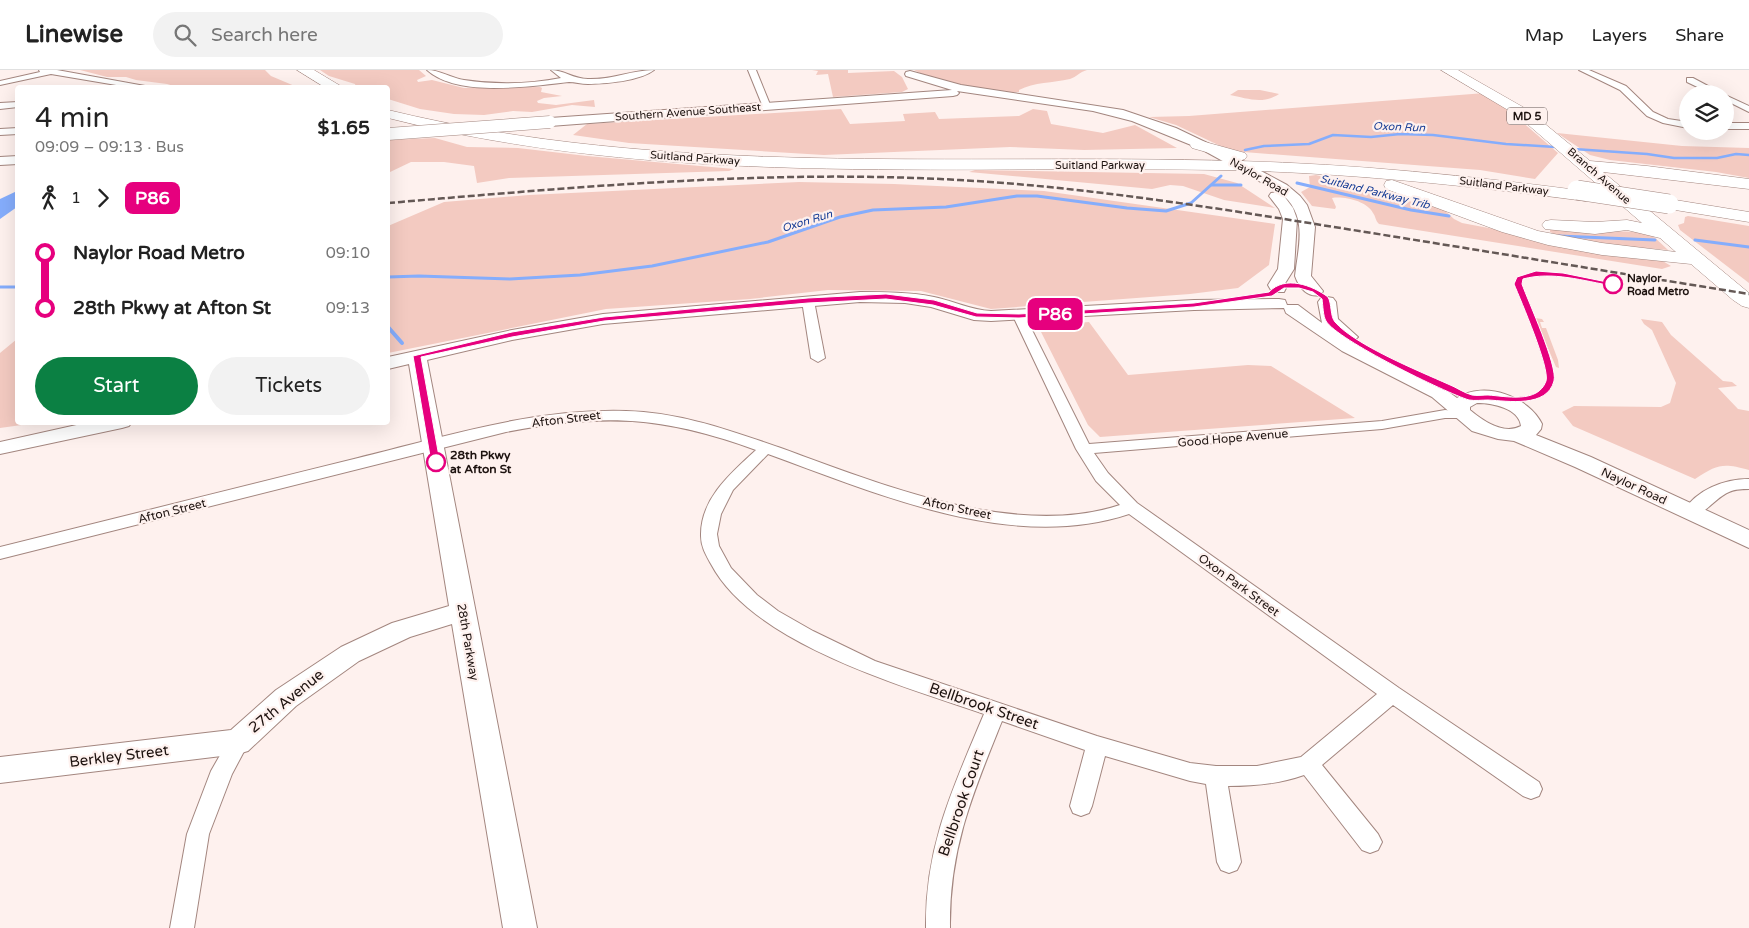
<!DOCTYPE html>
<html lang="en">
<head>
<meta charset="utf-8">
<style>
  :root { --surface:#fff; --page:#f2f2f2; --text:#222; --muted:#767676; --line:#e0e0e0; --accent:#0b8043 }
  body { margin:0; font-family:"Varela Round",sans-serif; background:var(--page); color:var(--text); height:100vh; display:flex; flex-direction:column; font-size:19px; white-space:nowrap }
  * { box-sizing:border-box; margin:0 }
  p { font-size:16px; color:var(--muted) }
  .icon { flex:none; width:28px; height:28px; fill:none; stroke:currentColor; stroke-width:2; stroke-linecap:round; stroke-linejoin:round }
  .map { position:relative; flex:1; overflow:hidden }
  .panel { position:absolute; left:15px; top:15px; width:375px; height:340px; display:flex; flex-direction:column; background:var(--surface); border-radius:5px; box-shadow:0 5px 20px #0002 }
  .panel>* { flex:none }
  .badge { padding:0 10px; border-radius:8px; font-size:18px; line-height:32px }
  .fabs { position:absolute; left:1679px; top:15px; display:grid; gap:10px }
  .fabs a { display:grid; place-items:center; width:55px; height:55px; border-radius:50%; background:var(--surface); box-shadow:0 5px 20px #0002; font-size:25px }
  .map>.badge { position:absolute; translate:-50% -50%; box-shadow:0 0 0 2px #fff }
  .legs { display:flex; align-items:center; gap:8px; height:55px; padding:0 20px; font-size:16px }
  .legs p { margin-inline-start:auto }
  .head { display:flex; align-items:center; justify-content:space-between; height:85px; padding:0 20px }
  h1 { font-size:28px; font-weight:600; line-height:38px }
  .primary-button { display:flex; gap:10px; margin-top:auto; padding:10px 20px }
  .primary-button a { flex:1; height:58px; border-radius:30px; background:var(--accent); color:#fff; font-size:20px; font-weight:600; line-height:58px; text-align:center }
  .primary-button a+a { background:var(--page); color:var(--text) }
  ul { padding:0 20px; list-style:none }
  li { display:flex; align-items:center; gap:18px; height:55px; font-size:19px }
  li i { display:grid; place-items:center; width:8px; height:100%; margin:0 6px; background:currentColor }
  li i::after { content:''; width:12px; height:12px; margin:-6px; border:4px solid; border-radius:50%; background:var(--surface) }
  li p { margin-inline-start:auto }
  li:first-child i { background:linear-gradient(#0000 50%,currentColor 0) }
  li:last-child i { background:linear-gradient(currentColor 50%,#0000 0) }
  header { display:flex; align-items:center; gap:30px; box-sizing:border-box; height:70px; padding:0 25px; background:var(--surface); border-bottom:1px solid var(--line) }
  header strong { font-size:24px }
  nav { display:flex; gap:28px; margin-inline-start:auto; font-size:18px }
  .search { width:350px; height:45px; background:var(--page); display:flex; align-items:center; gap:12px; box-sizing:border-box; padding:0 18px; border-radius:28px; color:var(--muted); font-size:19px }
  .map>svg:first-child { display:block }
  .green { fill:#f3cac1 }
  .water { fill:#85adfc }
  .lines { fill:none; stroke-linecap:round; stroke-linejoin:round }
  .stream-far2 { stroke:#85adfc; stroke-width:2.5 }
  .stream-far1 { stroke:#85adfc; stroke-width:3 }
  .stream { stroke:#85adfc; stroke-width:4 }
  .street-casing { stroke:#a3867f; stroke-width:2 }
  .secondary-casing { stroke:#a3867f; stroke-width:2 }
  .highway-casing { stroke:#a3867f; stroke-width:1 }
  .street { fill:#fff; fill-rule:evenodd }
  .secondary { fill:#fff; fill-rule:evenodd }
  .highway { fill:#fff; fill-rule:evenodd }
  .rail { stroke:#645855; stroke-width:2.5; stroke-dasharray:7 3; stroke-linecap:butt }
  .secondary-bridge-casing { stroke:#a3867f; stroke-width:13; stroke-linecap:butt }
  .highway-bridge-casing { stroke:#a3867f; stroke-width:20; stroke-linecap:butt }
  .secondary-bridge { stroke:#fff; stroke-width:12 }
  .highway-bridge { stroke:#fff; stroke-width:19 }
  .line-1 { fill:#e6007e; stroke:#fff }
  .stop-1-dot { fill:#fff; stroke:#e6007e; stroke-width:2.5 }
  .labels { text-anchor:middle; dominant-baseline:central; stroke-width:4.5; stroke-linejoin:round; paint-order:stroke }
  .far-street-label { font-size:11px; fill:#1d120f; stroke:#fef1ee }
  .shield { fill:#fef1ee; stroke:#605552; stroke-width:1 }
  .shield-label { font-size:11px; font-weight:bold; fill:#1d120f }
  .far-water-label { font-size:11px; font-style:italic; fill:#163c95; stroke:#fef1ee }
  .far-stop-label { font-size:11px; font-weight:bold; fill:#1d120f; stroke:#fef1ee; text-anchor:start }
  .street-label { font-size:12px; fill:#1d120f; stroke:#fef1ee }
  .stop-label { font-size:12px; font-weight:bold; fill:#1d120f; stroke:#fef1ee; text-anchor:start }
  .near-street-label { font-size:15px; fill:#1d120f; stroke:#fef1ee }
</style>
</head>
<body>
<header>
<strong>Linewise</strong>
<div class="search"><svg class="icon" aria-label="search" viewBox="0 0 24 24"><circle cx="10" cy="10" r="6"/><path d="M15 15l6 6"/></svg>Search here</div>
<nav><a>Map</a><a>Layers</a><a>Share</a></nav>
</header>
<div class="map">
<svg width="1749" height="858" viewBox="0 0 1749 858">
  <rect width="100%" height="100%" fill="#fef1ee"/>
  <g class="green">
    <path d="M 80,0 L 265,0 L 271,6 L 297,17 L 177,17 L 167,14 L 136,10 L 126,7 L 107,7 Z"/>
    <path d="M 320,0 L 419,0 L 426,6 L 417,10 L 418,12 L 432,10 L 464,18 L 540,17 L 542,18 L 541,22 L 562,26 L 544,28 L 537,31 L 538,33 L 556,35 L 594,30 L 595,37 L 572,35 L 532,42 L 513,41 L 484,45 L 454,44 L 420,39 L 388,29 L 388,18 L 356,17 L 355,14 L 329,6 Z"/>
    <path d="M 812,0 L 848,0 L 848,3 L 894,1 L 902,7 L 908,19 L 902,22 L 833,27 L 828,4 L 816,5 L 818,1 Z"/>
    <path d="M 914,0 L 1087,0 C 1079,2 1077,7 1070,9 C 1053,13 1034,12 1019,20 L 1019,22 C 988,24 942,15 914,0 Z"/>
    <path d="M 1238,20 L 1260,20 L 1279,24 C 1263,35 1246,28 1230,25 Z"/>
    <path d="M 1485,23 L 1512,43 L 1558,83 L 1535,109 L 1480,100 L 1231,81 L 1176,55 L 1149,47 L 1189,46 Z"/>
    <path d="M 841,39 L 850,54 L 905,51 L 903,44 L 935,42 L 939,49 L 1019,46 L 1033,39 L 1047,41 L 1051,54 L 1103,63 L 1135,55 L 1177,78 L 1084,80 L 1010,77 L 824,85 L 629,73 L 573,65 L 587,54 Z"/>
    <path d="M 1557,63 L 1682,76 L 1749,78 L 1749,108 L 1716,102 L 1610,90 L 1590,85 Z"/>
    <path d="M 435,68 L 467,77 L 518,78 L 587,86 L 734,99 L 729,101 L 509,108 L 477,113 L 474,96 L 444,92 L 411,92 L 388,103 L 388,70 Z"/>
    <path d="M 975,100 L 1204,104 L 1237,113 L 1275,138 L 1224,130 L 1183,116 L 1170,115 L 1152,119 L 969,102 Z"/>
    <path d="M 1316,105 L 1360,116 L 1400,129 L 1443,139 L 1454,149 L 1462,153 L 1661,190 L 1671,196 L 1662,199 L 1379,154 C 1375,150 1376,147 1373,143 C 1367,131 1344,126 1332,128 L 1336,137 L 1335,139 L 1312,136 L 1301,122 L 1310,117 L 1309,106 Z"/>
    <path d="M 799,112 L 894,114 L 1044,121 L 1275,154 L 1269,195 L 1238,218 L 1190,224 L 991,239 L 921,221 L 828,220 L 750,229 L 606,239 L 388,283 L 388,156 L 444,132 L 529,125 Z"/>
    <path d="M 1688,146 L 1749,156 L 1749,213 L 1680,160 L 1678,155 L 1684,153 L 1685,147 Z"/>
    <path d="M 1550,159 L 1639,162 L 1652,165 L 1668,180 L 1610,175 L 1560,167 L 1550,162 Z"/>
    <path d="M 1535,248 L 1542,249 L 1544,252 L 1540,252 L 1542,258 L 1546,258 L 1558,290 L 1559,298 L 1556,297 Z"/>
    <path d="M 1641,249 L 1662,252 L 1671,265 L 1723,311 L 1732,312 L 1737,316 L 1718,318 L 1738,339 L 1749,341 L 1749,400 C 1723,393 1718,394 1695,409 L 1573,356 L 1562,342 L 1574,336 L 1661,337 L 1670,333 L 1676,313 L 1652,260 L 1644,254 Z"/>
    <path d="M 1089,252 L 1128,305 L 1248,295 L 1271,296 L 1355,348 L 1100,367 L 1088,355 L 1038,256 Z"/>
    <path d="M 17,269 L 18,352 L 36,353 L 0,358 L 0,283 Z"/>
  </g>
  <path class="water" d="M 17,121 L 17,137 L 0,149 L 0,129 Z"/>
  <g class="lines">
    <g class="stream-far2">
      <path d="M 1574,79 L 1647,84 L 1674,88 L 1717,88 L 1736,84 L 1749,85"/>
      <path d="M 1245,80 L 1264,76 L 1309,74 L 1333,65 L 1371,67 L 1400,64 L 1433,65 L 1506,74 L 1555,77"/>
    </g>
    <g class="stream-far1">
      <path d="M 1297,113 L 1411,140 L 1449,146"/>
      <path d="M 1212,115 L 1241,115"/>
      <path d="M 1559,166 L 1655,170"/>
      <path d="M 1695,170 L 1749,177"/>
      <path d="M 388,207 L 419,206 L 510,209 L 580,205 L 652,196 L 768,172 L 840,147 L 873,140 L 946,137 L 1017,126 L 1037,126 L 1127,138 L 1166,141 L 1191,133 L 1221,106"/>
      <path d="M 0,217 L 18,217"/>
    </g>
    <path class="stream" d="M 388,257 L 402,273"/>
    <g class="street-casing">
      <g id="street">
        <path d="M 39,0 L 57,0 L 156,18 L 134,18 L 51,4 L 0,15 L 0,11 L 40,2 Z"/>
        <path d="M 427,0 C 440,0 451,8 464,10 C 496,15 530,14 561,8 L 551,0 C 564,0 573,9 588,9 C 612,10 632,0 654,0 C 640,11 605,14 588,14 C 581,14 575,12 569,12 C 531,16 458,28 427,0 Z"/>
        <path d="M 748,0 L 756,0 L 771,37 L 770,39 L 763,37 Z"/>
        <path d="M 1579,0 L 1589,0 L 1626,16 L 1653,42 L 1668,49 L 1688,52 L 1688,58 L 1663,53 L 1647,46 L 1620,20 Z"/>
        <path d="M 1687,8 L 1693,8 L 1723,24 L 1712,24 L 1687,12 Z"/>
        <path d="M 1725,25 L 1749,36 L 1749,42 L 1725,30 Z"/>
        <path d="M 18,32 L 18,37 L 0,39 L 0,33 Z"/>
        <rect x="1725" y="53" width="24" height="6"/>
        <path d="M 18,58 L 18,64 L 0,65 L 0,59 Z"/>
        <path d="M 808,227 L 814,231 L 825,288 L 818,292 L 811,288 L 802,231 Z"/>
        <path d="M 1019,242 L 1025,246 L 1089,374 L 1382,351 L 1445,340 L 1468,342 L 1470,345 L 1468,348 L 1445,348 L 1382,359 L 1094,383 L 1108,403 L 1137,433 L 1399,618 L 1539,712 L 1542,719 L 1539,726 L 1531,729 L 1523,726 L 1393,635 L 1322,695 L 1378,764 L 1382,772 L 1378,780 L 1370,783 L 1362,780 L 1304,705 C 1279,714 1254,716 1228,716 L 1241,792 L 1237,800 L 1229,803 L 1221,800 L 1217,792 L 1206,714 L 1190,711 L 1105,686 L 1092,736 L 1089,743 L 1081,746 L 1073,743 L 1070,736 L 1085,680 L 1002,651 C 973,723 949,778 950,858 L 926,858 C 925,776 953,718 984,644 C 903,616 753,574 711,494 C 706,485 701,477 701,466 C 700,429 731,403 756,380 C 662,346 603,343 506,362 L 0,489 L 0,477 C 118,448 236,418 354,389 C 443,367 534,338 626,341 C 678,342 729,360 778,377 C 878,413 1014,470 1120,435 L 1096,411 L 1076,379 L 1013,246 ZM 768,384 C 878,424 1012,483 1129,444 L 1377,624 L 1301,687 L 1257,696 L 1216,696 L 1190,693 L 1097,666 L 875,591 L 813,561 L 778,541 L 757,525 L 731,498 L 719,476 L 717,464 L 721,444 L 733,420 Z"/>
        <path d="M 1749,409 L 1749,419 C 1742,419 1735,419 1729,422 C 1714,428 1702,450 1685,446 L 1683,442 C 1696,420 1724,409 1749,409 Z"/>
        <path d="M 238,663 L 245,666 L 249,672 L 232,704 L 209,764 L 194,858 L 170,858 L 187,764 L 211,701 L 231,666 Z"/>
      </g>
    </g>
    <g class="secondary-casing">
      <g id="secondary">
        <path d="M 910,1 L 961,15 L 1123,40 L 1176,58 L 1226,82 L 1287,115 L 1300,126 L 1307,135 L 1315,157 L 1311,206 L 1323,221 L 1321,225 C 1308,228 1299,218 1295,206 C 1298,178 1308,148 1284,126 L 1293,138 L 1297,149 L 1294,199 L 1284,215 L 1286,218 L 1284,222 L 1272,222 L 1268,215 L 1278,199 L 1283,149 L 1279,139 L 1269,126 L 1271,123 L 1279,122 L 1201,79 L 1132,51 L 1093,41 L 957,21 L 959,23 L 957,25 L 953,26 L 550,56 L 544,52 L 550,48 L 952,20 L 906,6 L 905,4 L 906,2 Z"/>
        <path d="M 18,86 L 18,94 L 0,95 L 0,87 Z"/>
        <path d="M 860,222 C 885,222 910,222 934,227 C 954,231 971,240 991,241 L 1194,230 L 1279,229 L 1285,230 L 1287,235 L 1298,235 L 1322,253 L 1318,232 L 1321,228 L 1327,227 L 1333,228 L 1336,232 L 1338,249 L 1358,267 L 1352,272 L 1439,315 L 1457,328 C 1485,310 1529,327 1542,354 L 1541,359 L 1536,365 L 1591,387 L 1749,460 L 1749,478 L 1575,397 L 1514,371 L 1498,369 L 1472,361 L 1432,327 L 1342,281 L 1286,243 L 1284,238 L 1194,240 L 991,251 L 974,250 L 931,237 L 905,233 L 860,232 L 603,254 L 512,270 L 427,290 L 537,858 L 503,858 L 452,554 L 410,567 L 359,591 L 296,636 L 248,681 L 238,684 L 0,713 L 0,687 L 231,660 L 276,620 L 341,577 L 392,553 L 449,536 L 409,294 L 388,299 L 388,287 L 512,260 L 603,244 ZM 1477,333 C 1492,333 1519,338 1521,356 C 1504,365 1483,351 1470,340 L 1470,337 Z"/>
        <path d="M 90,352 L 132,352 L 129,356 L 122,358 L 0,384 L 0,372 Z"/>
      </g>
    </g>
    <g class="highway-casing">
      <g id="highway">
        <path d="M 297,0 L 314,0 L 344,18 L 326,18 Z"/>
        <path d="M 1441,0 L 1458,0 L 1528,40 L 1590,91 L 1647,96 L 1749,109 L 1749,119 L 1603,102 L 1749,223 L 1749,238 L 1742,236 L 1733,230 L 1691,194 L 1602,185 L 1548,175 L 1502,162 L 1386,119 L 1384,115 L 1386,111 L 1392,110 L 1538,161 L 1602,173 L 1676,182 L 1660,168 L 1627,160 L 1595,164 L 1545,159 L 1542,155 L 1545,151 L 1551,150 L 1595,152 L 1627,150 L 1642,153 L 1518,46 Z"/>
        <path d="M 388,40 C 667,108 954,83 1238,91 L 1192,78 L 1190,75 L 1192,72 L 1198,70 L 1245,83 L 1247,86 L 1245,89 L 1239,91 C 1355,94 1470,106 1585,121 L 1591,122 L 1594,126 L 1591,130 L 1585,131 C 1463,115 1341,102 1218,100 C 940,95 659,117 388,48 Z"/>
        <path d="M 1669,129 L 1749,142 L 1749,152 L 1663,138 L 1660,134 L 1663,130 Z"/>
      </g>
    </g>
    <use href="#street" class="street"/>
    <use href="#secondary" class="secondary"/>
    <use href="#highway" class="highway"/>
    <path class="rail" d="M 388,133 C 578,117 768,99 959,110 C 1085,117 1210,137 1334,157 C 1473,179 1611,202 1749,224"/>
    <g class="secondary-bridge-casing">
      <path id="secondary-bridge" d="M 388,64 L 550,52"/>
    </g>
    <g class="highway-bridge-casing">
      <path id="highway-bridge" d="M 1577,120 L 1669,134"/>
    </g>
    <use href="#secondary-bridge" class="secondary-bridge"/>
    <use href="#highway-bridge" class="highway-bridge"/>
  </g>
  <path class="line-1" d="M 1536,201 L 1563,203 L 1617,214 L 1613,216 C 1584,211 1552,201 1523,209 L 1522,214 C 1528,231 1558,296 1554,311 C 1547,338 1508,331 1488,330 C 1482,330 1475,331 1469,330 C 1446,323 1337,270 1326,251 C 1323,246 1323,236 1322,229 L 1313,222 L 1299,218 L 1284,218 L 1272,226 L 1194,237 L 1019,248 L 976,247 L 933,235 L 886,229 L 808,233 L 604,251 L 512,267 L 421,287 L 440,392 L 436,395 L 431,392 L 413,286 L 512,262 L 604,247 L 808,228 L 886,224 L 934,230 L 977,243 L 1019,244 L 1194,233 L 1269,222 C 1285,205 1312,215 1328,227 C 1332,234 1330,246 1335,252 C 1355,275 1419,301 1448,314 C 1456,317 1464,323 1472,325 C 1477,326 1483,325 1488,325 C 1505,326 1538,334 1546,311 C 1550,298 1521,231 1514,214 L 1517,207 Z"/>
  <g class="stop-1-dot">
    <circle cx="1613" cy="214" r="9"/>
    <circle cx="436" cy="392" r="9"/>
  </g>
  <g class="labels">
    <g class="far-street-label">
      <text transform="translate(688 42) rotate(-4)">Southern Avenue Southeast</text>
      <text transform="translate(695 88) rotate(4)">Suitland Parkway</text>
      <text x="1100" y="95">Suitland Parkway</text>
      <text transform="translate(1599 106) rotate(41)">Branch Avenue</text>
      <text transform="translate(1259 107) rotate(30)">Naylor Road</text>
      <text transform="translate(1504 116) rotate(7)">Suitland Parkway</text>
    </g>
    <rect class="shield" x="1507" y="37.5" width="40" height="17" rx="4"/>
    <g class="shield-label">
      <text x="1527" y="46">MD 5</text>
    </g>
    <g class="far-water-label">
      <text transform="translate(1399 57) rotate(2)">Oxon Run</text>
      <text transform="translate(1375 122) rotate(14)">Suitland Parkway Trib</text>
      <text transform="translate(807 151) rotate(-17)">Oxon Run</text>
    </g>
    <g class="far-stop-label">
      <text x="1627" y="208">Naylor<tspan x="1627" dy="13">Road Metro</tspan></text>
    </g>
    <g class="street-label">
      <text transform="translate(566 349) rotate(-7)">Afton Street</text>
      <text transform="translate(1233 368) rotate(-5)">Good Hope Avenue</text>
      <text transform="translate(1634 416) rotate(25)">Naylor Road</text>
      <text transform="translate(957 438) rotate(12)">Afton Street</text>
      <text transform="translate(172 441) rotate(-14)">Afton Street</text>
      <text transform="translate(1239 515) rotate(36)">Oxon Park Street</text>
      <text transform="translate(468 572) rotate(80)">28th Parkway</text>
    </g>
    <g class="stop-label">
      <text x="450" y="385">28th Pkwy<tspan x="450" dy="14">at Afton St</tspan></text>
    </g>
    <g class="near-street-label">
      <text transform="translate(286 631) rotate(-39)">27th Avenue</text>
      <text transform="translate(984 636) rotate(19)">Bellbrook Street</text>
      <text transform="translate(119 686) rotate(-7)">Berkley Street</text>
      <text transform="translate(961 733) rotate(-71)">Bellbrook Court</text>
    </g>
  </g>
</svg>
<div class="fabs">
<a><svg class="icon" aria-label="layers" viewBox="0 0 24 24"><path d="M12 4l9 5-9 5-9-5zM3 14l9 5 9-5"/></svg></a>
</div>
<b class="badge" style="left:1055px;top:244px;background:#e6007e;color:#fff">P86</b>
<section class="panel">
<div class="head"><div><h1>4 min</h1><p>09:09 – 09:13 · Bus</p></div><b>$1.65</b></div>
<div class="legs"><svg class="icon" aria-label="walk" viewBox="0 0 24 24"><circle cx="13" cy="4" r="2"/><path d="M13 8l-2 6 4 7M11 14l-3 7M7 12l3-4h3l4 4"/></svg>1<svg class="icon" aria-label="forward" viewBox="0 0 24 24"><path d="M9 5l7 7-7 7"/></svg><b class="badge" style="background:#e6007e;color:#fff">P86</b></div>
<ul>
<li><i style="color:#e6007e"></i><b>Naylor Road Metro</b><p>09:10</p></li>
<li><i style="color:#e6007e"></i><b>28th Pkwy at Afton St</b><p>09:13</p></li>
</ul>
<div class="primary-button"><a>Start</a><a>Tickets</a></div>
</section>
</div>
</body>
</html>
